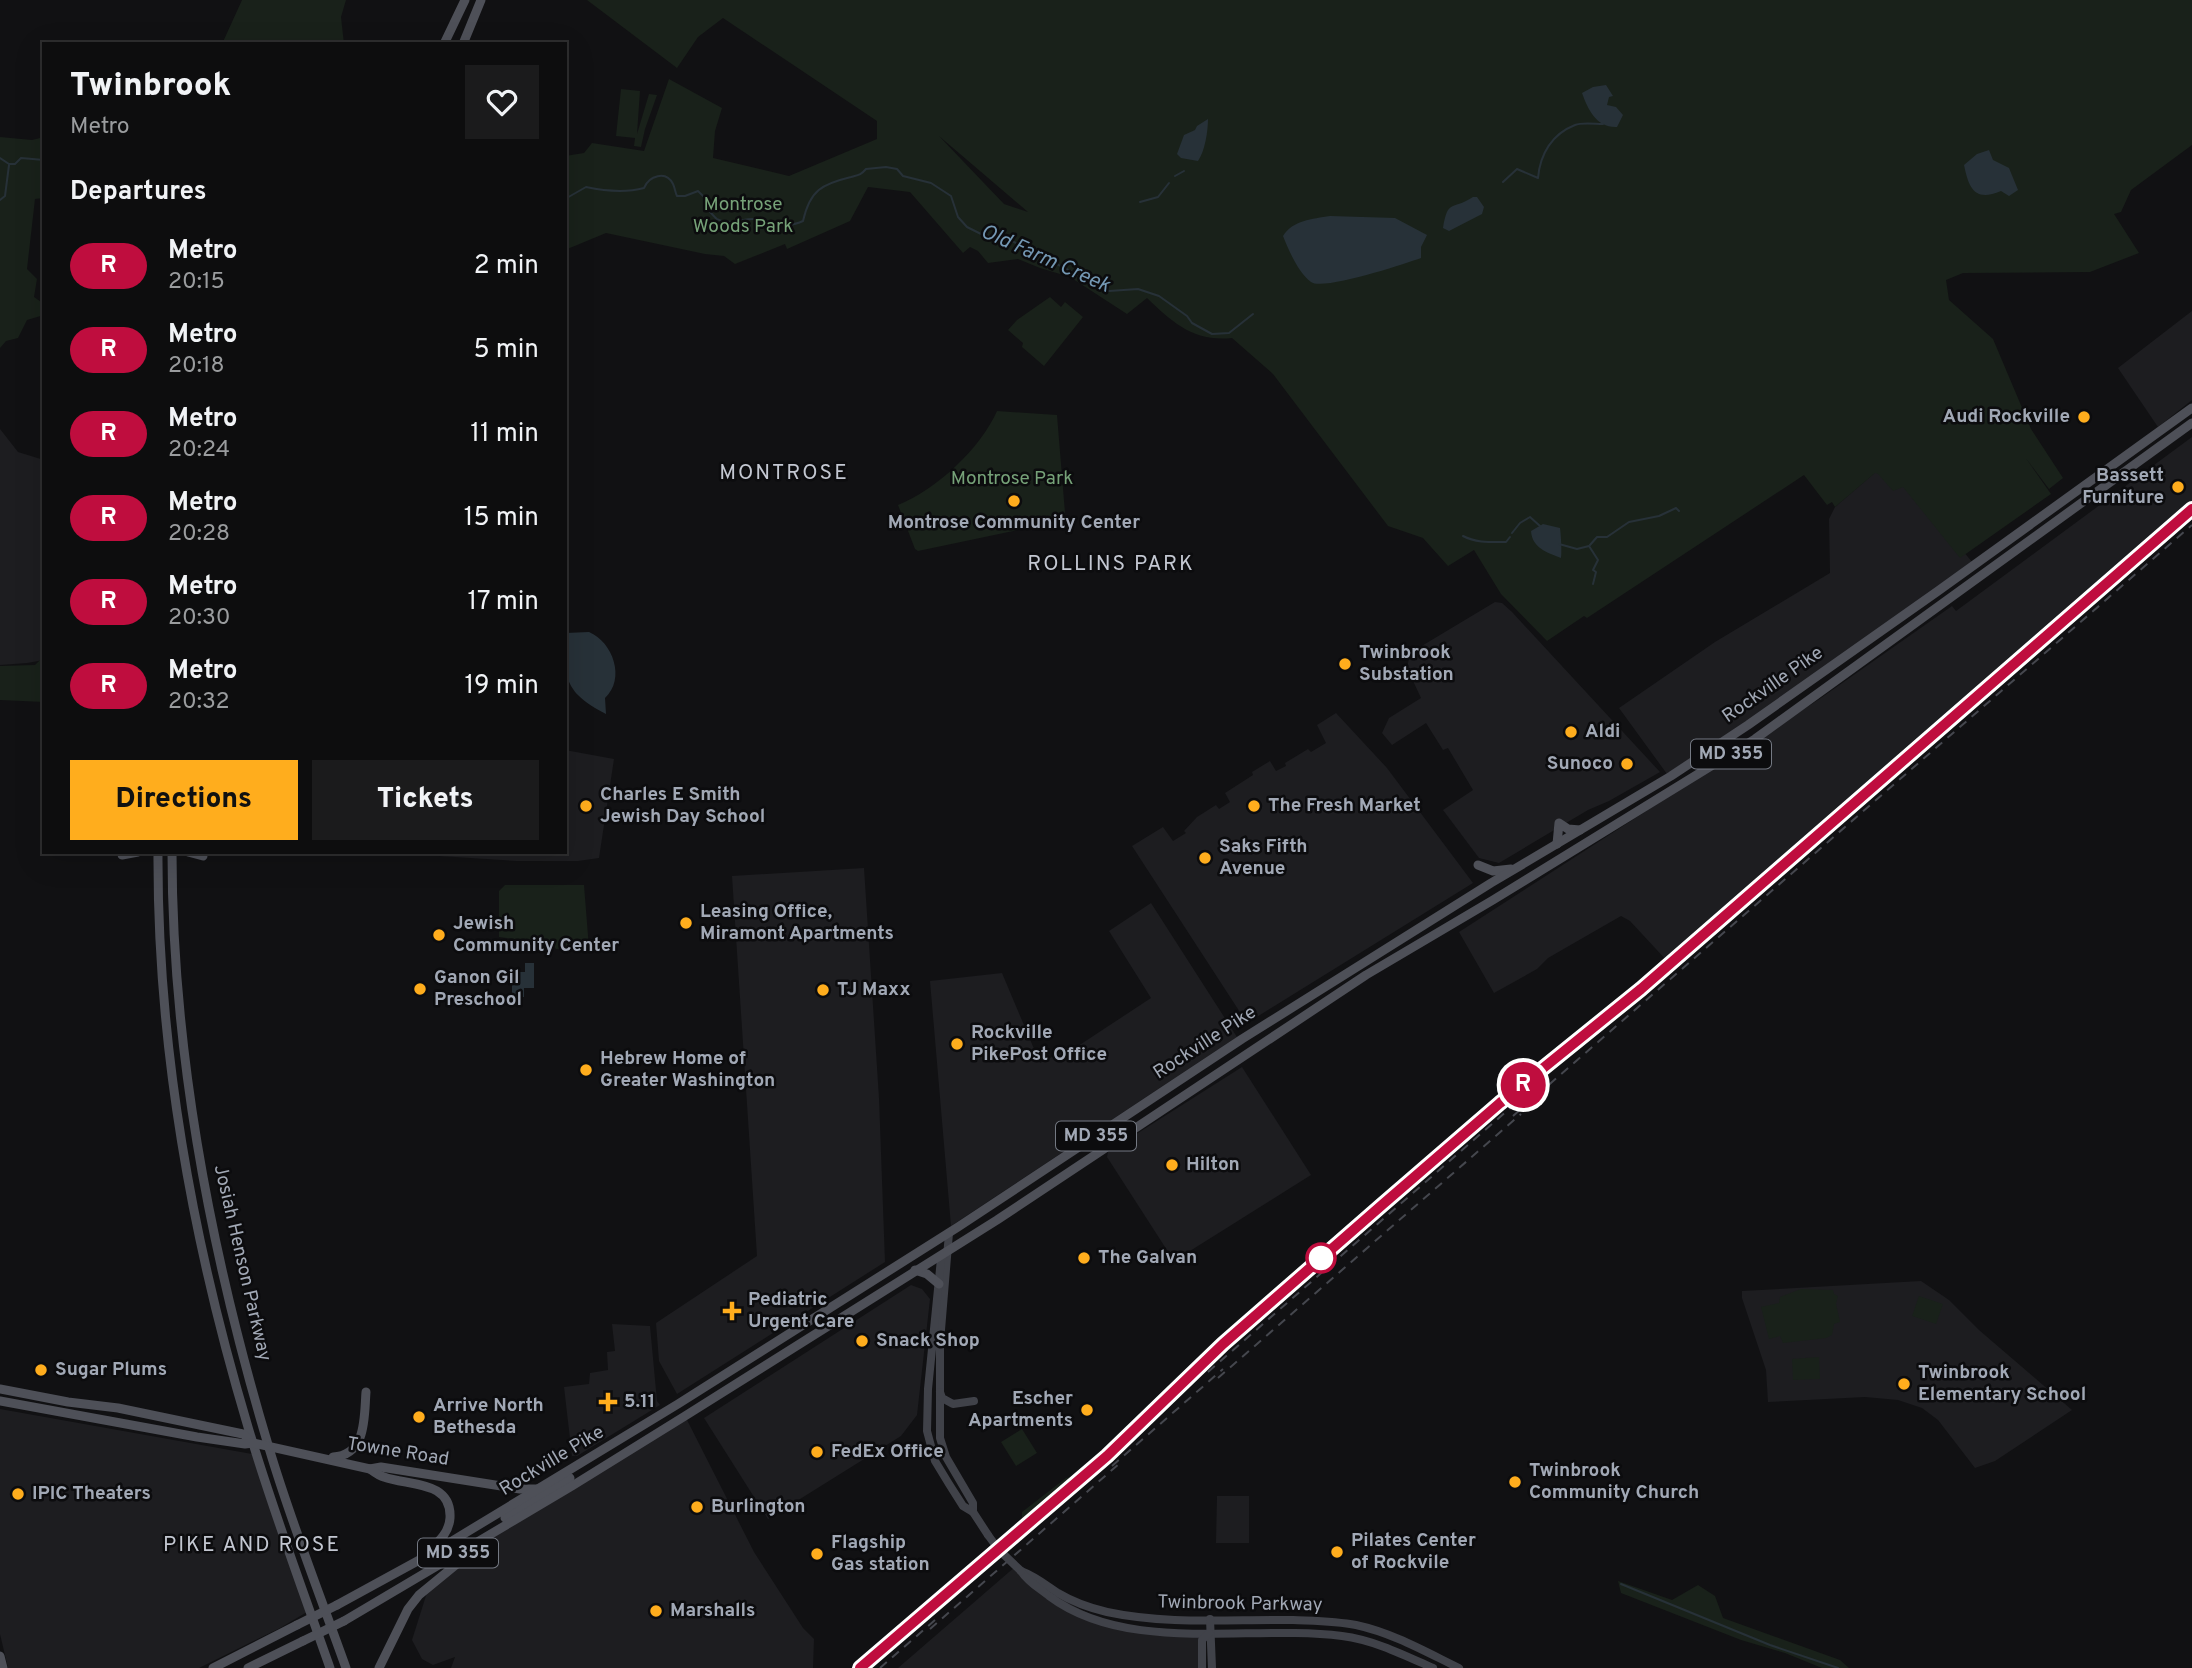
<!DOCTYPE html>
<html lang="en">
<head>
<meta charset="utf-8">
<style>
  :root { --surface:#0d0d0e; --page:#1b1b1c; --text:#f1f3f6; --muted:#9a9c9e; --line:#2d2d2e; --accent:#ffad1d }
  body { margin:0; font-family:Overpass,sans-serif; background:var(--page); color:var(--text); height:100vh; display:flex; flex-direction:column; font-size:26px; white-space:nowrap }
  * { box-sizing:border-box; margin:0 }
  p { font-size:23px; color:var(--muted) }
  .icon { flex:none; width:38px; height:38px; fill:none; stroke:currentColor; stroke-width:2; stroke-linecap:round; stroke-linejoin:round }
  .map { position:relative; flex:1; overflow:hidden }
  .sheet { position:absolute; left:42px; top:42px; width:525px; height:812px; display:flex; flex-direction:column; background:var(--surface); border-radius:0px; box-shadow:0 7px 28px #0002,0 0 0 2px var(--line) }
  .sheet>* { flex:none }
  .badge { padding:0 14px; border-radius:23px; font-size:24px; line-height:46px }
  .map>.badge { position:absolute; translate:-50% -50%; box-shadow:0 0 0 4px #fff }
  h2 { padding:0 28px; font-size:26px; line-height:63px }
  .round { display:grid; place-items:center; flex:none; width:74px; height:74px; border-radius:0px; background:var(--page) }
  .overview { display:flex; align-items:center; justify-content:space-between; height:119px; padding:0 28px }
  h1 { font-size:33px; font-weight:800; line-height:52px }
  .button { display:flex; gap:14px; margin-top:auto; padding:14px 28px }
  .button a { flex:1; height:80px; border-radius:0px; background:var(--accent); color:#111; font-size:28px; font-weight:800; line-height:80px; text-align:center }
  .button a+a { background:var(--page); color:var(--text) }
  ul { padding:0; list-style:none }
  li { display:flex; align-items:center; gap:21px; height:84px; padding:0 28px }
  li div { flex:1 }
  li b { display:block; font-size:26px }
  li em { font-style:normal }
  li .badge { min-width:77px; font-weight:700; text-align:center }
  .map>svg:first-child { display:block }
  .built { fill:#1d1d20 }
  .green { fill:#19211a; fill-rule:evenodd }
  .water { fill:#273138 }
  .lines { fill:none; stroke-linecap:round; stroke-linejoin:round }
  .stream { stroke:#273138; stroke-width:2 }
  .secondary { stroke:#404249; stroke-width:8 }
  .primary { stroke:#4e5058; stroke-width:9 }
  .rail { stroke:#45474e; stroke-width:2; stroke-dasharray:9 7; stroke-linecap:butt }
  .secondary-bridge { stroke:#404249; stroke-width:8 }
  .primary-bridge { stroke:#4e5058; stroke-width:9 }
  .line-casing { stroke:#fff; stroke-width:16 }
  .line { stroke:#bf0d3e; stroke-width:10 }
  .poi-dot { fill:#ffad1d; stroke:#0c0c0e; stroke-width:2.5 }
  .stop-dot { fill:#fff; stroke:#bf0d3e; stroke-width:3.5 }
  .labels { text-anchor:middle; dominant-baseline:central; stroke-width:5; stroke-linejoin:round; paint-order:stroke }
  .shield { fill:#0c0c0e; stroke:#747983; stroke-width:2 }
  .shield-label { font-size:18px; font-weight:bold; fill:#a1a8b5 }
  .park-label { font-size:19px; fill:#76a278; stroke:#0c0c0e }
  .poi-label { font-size:19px; font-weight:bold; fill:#a1a8b5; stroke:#0c0c0e; text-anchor:start }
  .street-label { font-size:19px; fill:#a1a8b5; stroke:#0c0c0e }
  .water-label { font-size:21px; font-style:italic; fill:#7498b4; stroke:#0c0c0e }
  .neighbourhood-label { font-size:21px; letter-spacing:2px; fill:#c3c7d1; stroke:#0c0c0e }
</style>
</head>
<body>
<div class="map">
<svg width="2192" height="1668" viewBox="0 0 2192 1668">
  <rect width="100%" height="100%" fill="#111113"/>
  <g class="built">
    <path d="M 2192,311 L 2192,400 L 2158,427 L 2118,368 Z"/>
    <path d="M 0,429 L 18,452 L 44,460 L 44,660 L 27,663 L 0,665 Z"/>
    <path d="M 2192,437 L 2192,506 L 1668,962 L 1630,921 L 1621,916 L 1548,958 L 1537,969 L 1494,993 L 1459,932 L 1818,700 L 1952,606 L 1956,611 Z"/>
    <path d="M 1885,464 L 1904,481 L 1973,563 L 1820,673 L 1667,774 L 1619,708 L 1715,642 L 1830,573 L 1829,519 L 1835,507 Z"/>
    <path d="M 1495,602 L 1502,603 L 1512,612 L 1660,772 L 1609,801 L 1588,810 L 1499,863 L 1479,858 L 1443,810 L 1473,790 L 1448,748 L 1443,750 L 1426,723 L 1392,745 L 1382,733 L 1389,718 L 1421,698 L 1407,668 L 1410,653 Z"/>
    <path d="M 1336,713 L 1387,768 L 1473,883 L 1247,1023 L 1132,846 L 1163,827 L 1173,841 L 1186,833 L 1184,831 L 1197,817 L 1216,805 L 1219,809 L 1230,802 L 1225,793 L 1253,775 L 1252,772 L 1270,761 L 1276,771 L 1286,766 L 1285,763 L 1308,749 L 1311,752 L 1326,743 L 1317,725 Z"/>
    <path d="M 565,750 L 614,759 L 599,858 L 578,861 L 517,861 L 376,852 L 565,852 Z"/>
    <path d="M 864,868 L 879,1098 L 885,1262 L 677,1394 L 659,1361 L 656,1323 L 757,1256 L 732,876 Z"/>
    <path d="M 1151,903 L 1237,1037 L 951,1226 L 930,981 L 1002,973 L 1040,1063 L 1066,1050 L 1075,1048 L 1151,998 L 1109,931 Z"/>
    <path d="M 1242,1067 L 1311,1175 L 1174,1261 L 1107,1157 L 1108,1152 Z"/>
    <path d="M 1921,1281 L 1949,1300 L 1979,1330 L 2072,1410 L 1995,1461 L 1975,1468 L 1938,1420 L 1922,1408 L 1898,1400 L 1865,1397 L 1768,1402 L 1766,1370 L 1742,1298 L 1742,1291 Z"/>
    <path d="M 911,1285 L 922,1289 L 930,1299 L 917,1415 L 901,1436 L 768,1519 L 704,1418 Z"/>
    <path d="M 612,1324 L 650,1326 L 657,1401 L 660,1405 L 577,1456 L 572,1456 L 564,1387 L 589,1384 L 590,1373 L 608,1370 L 607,1352 L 615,1351 Z"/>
    <path d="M 0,1409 L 252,1454 L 307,1612 L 280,1628 L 199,1668 L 8,1668 L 0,1634 Z"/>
    <path d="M 685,1416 L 754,1552 L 803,1628 L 814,1639 L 813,1668 L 451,1668 L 455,1657 L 433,1665 L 422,1659 L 412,1640 L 430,1583 L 512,1521 Z"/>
    <path d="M 1217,1496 L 1249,1496 L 1249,1543 L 1216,1543 Z"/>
    <path d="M 1016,1566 L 1026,1579 L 1105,1623 L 1209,1633 L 1202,1640 L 1202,1668 L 898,1668 Z"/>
  </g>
  <g class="green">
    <path d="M 242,0 L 346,0 L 341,17 L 344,44 L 222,44 Z"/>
    <path d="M 587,0 L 2192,0 L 2192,145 L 2131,190 L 2121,212 L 2114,214 L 2139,253 L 2090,272 L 1963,273 L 1946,280 L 1949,300 L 1993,339 L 2031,429 L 2063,478 L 2049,489 L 2025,457 L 2051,494 L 1960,558 L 1903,487 L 1893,491 L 1878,474 L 1875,473 L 1835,507 L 1832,502 L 1827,505 L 1804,475 L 1587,618 L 1584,616 L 1547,641 L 1501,594 L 1474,550 L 1448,566 L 1423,538 L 1388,526 L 1273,374 L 1232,338 C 1194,342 1173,323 1147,298 L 1127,314 L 1070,277 L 1040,268 L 1018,259 L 988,263 L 978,251 L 970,247 L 963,253 L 910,192 L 868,187 L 850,221 L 787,249 L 785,244 L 735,264 L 724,256 L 705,254 L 606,233 L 565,250 L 565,156 L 584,153 L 592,143 L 644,151 L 669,79 L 722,108 L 715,131 L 713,158 L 789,176 L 877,139 L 877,121 L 723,18 L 698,37 L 677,68 ZM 939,136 L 1028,212 L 1004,204 Z"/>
    <path d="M 621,89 L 640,91 L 637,134 L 649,94 L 657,95 L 645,129 L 641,147 L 634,146 L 635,138 L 616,136 Z"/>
    <path d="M 0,137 L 32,140 L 44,137 L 44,198 L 35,199 L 27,269 L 37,279 L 34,297 L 44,304 L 44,315 L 27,320 L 18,338 L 6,341 L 0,348 Z"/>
    <path d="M 1050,297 L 1061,307 L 1065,302 L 1083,317 L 1044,366 L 1022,347 L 1023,343 L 1008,330 L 1017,320 Z"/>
    <path d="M 997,411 L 1057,415 L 1066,525 L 1027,528 L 918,551 L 915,549 L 898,505 C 937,489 980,449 997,411 Z"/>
    <path d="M 44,656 L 44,702 L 0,700 L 0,666 L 35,665 Z"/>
    <path d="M 505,885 L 584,885 L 589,948 L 556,949 L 552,944 L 499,937 L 499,891 Z"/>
    <path d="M 1801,1289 L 1833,1290 L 1834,1294 L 1838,1296 L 1836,1304 L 1840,1322 L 1834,1324 L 1832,1335 L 1826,1338 L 1783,1343 L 1780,1336 L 1769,1339 L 1761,1307 L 1779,1303 L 1780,1297 Z"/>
    <path d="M 1919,1296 L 1943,1304 L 1936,1324 L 1912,1316 Z"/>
    <path d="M 1819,1357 L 1820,1379 L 1793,1380 L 1792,1359 Z"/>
    <path d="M 1022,1429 L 1037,1453 L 1016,1466 L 1001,1442 Z"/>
    <path d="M 1074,1476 L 1077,1481 L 1006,1543 L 1002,1538 L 1022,1521 L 1022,1512 L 1066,1478 Z"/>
    <path d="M 1618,1581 L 1672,1600 L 1698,1585 L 1715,1596 L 1723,1618 L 1840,1660 L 1849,1668 L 1822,1668 L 1785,1653 L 1741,1640 L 1621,1593 Z"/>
  </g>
  <g class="water">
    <path d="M 1606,85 L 1613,96 L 1609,97 L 1607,105 L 1616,107 L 1623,115 L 1617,127 C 1597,128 1588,110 1582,93 L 1593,87 Z"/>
    <path d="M 1208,119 C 1208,131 1205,151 1198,161 L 1181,158 L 1177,154 L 1184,135 L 1195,130 L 1197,126 Z"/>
    <path d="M 1989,150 L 1993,160 L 2009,168 L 2018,190 L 2009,196 L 2001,191 C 1975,202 1969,189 1964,165 L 1977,154 Z"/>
    <path d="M 1473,197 L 1477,197 L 1484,207 L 1482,214 L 1449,231 L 1443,228 C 1448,198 1452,211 1473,197 Z"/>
    <path d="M 1330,216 L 1395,218 L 1427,235 L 1421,247 L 1421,258 C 1404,264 1323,291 1311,282 C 1298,272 1289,251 1283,236 C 1293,220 1312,219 1330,216 Z"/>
    <path d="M 1543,524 L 1560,528 C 1561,534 1562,554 1561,558 C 1548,553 1532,548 1531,531 Z"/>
    <path d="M 589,632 C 613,642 626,679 605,698 L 606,714 C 562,691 565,677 565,633 Z"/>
    <path d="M 525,963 L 534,963 L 534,988 L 524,988 L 524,997 L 512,997 L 512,972 L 525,972 Z"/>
  </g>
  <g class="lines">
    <g class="stream">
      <path d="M 0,158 L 9,164 L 15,164 L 21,158 L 44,160"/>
      <path d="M 1175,176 L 1184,171"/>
      <path d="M 1503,182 L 1517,169 L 1538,178 C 1540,154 1552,134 1575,125 C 1582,122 1595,124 1603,124"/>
      <path d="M 565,199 L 586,187 C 605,191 625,193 644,188 C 649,176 666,170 673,184 C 675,188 675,192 677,196 L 685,196 L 698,191 L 705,198 L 705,207 C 709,210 713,216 717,219 C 729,226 743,218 755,219 C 773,221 784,230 803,221 C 810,190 822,184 851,177 C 858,175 861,175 866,169 L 886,167 L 897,169 L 903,176 L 931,183 L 951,196 L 958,217 L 967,227 L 981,234 L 1014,242 L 1109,291 L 1138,289 L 1159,296 L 1187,316 L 1192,323 L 1212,334 L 1229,333 L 1253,314"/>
      <path d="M 0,200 L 5,196 L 9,165"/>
      <path d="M 1140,202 L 1158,197 L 1169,183"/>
      <path d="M 1512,533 L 1520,523 L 1530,517 L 1540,526"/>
      <path d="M 1463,536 C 1476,543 1491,542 1506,542 L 1510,537"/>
      <path d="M 1559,544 L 1577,549 L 1589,546 L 1598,560 L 1593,570 L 1596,572 L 1593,584"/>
      <path d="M 1590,545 L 1597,537 L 1607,537 L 1629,522 L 1659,516 L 1676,508 L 1679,511"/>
      <path d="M 1621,1584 L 1770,1645 L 1838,1668"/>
    </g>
    <g class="secondary">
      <path d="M 949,1233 L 940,1342 L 940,1438 L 946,1457 L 973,1503 L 973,1512 L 988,1535"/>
      <path d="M 946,1252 L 941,1259 L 928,1389 L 927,1431 L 935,1461 L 949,1484 L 963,1506 L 973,1512"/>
      <path d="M 940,1392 L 942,1398 L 953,1404 L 974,1401"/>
      <path d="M 1021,1571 C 1035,1576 1046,1585 1058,1593 C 1073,1602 1090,1608 1107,1612 C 1168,1625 1231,1619 1293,1620 C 1314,1621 1335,1621 1356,1625 C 1393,1633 1426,1652 1459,1668"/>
      <path d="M 1021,1571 C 1028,1582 1039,1588 1049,1596 C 1128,1655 1249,1624 1342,1636 C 1374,1640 1404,1655 1433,1668"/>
      <path d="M 1210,1619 L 1212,1668"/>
      <path d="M 1202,1668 L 1202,1640 L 1209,1633"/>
    </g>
    <g class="primary">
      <path d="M 444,44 L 465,0"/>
      <path d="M 463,44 L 481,0"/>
      <path d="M 1557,844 L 1559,823 L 1568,829 L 1580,830"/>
      <path d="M 158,852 C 157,1045 193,1243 248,1427 C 272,1508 302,1588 330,1668"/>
      <path d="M 172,852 C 172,1054 211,1255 269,1448 C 291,1522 320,1595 346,1668"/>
      <path d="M 188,852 L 203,856"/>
      <path d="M 122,855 L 138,852"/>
      <path d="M 1478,865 L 1493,871 L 1511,869"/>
      <path d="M 915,1270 L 927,1274 L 939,1284"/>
      <path d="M 0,1389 L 68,1402 L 118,1408 L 243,1434 L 252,1442"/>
      <path d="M 0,1401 L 197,1437 L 245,1444 L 253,1443 L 370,1469 L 381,1467 L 520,1489 L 537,1489"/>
      <path d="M 333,1457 C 367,1455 364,1417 366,1392"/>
      <path d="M 370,1469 C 374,1472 379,1476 384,1477 C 408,1486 452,1480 450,1518 C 449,1532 440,1541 430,1549"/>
      <path d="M 505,1518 L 570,1478"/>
      <path d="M 337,1605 L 434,1552 L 678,1404 L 958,1227 L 1242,1039 L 1491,883 L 1671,776 L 1748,725 L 1938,591 L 2192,408"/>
      <path d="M 344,1621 L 572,1486 L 685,1416 L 997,1220 L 1366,975 L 1493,900 L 1755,739 L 2192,423"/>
      <path d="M 0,1656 L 3,1668"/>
      <path d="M 213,1668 L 297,1625"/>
      <path d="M 248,1668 L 303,1641"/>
      <path d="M 379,1668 L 408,1609 L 419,1595 L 480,1545"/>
    </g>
    <g class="rail">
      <path d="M 1513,1116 L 2192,525"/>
      <path d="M 1208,1372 L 1516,1103"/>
      <path d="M 1218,1378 L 1521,1114"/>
      <path d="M 1112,1466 L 1223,1369"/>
      <path d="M 930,1629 L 1120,1463"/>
      <path d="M 860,1668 L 1107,1456 L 1223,1344 L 1324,1255 L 1500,1103 L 1641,989 L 2192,509"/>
      <path d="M 880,1668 L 935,1620"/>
    </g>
    <path class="secondary-bridge" d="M 988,1535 L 999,1550 L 1021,1571"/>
    <g class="primary-bridge">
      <path d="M 297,1625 L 337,1605"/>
      <path d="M 303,1641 L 344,1621"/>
    </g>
  </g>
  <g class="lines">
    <g class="line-casing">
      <path id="line" d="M 860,1668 L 1107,1456 L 1223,1344 L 1382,1205 L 1500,1103 L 1641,989 L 2192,509"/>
    </g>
    <use href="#line" class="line"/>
  </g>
  <g class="poi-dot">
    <circle cx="2084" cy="417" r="7"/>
    <circle cx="2178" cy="487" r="7"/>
    <circle cx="1014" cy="501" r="7"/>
    <circle cx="1345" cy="664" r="7"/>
    <circle cx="1571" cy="732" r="7"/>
    <circle cx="1627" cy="764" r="7"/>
    <circle cx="586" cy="806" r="7"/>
    <circle cx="1254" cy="806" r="7"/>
    <circle cx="1205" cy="858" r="7"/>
    <circle cx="686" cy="923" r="7"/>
    <circle cx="439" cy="935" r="7"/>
    <circle cx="420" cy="989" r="7"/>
    <circle cx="823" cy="990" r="7"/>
    <circle cx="957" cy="1044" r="7"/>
    <circle cx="586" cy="1070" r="7"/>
    <circle cx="1172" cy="1165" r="7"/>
    <circle cx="1084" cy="1258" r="7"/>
    <path d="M728.5 1300.5h7v7h7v7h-7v7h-7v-7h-7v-7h7z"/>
    <circle cx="862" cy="1341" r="7"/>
    <circle cx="41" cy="1370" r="7"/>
    <circle cx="1904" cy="1384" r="7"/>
    <path d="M604.5 1391.5h7v7h7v7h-7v7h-7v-7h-7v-7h7z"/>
    <circle cx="1087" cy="1410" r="7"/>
    <circle cx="419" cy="1417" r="7"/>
    <circle cx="817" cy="1452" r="7"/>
    <circle cx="1515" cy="1482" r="7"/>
    <circle cx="18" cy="1494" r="7"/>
    <circle cx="697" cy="1507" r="7"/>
    <circle cx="1337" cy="1552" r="7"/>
    <circle cx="817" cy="1554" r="7"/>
    <circle cx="656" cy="1611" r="7"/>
  </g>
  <circle class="stop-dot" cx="1321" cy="1258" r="14"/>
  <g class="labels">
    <g class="shield">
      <rect x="1691" y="739.5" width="80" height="29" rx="5"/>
      <rect x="1056" y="1121.5" width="80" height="29" rx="5"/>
      <rect x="418" y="1538.5" width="80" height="29" rx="5"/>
    </g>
    <g class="shield-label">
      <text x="1731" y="754">MD 355</text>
      <text x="1096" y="1136">MD 355</text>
      <text x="458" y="1553">MD 355</text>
    </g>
    <g class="park-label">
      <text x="743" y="205">Montrose<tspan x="743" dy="22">Woods Park</tspan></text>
      <text x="1012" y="479">Montrose Park</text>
    </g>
    <g class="poi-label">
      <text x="2070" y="417" text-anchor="end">Audi Rockville</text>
      <text x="2164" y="476" text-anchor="end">Bassett<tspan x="2164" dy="22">Furniture</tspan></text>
      <text x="1014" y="523" text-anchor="middle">Montrose Community Center</text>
      <text x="1359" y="653">Twinbrook<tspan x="1359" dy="22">Substation</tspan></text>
      <text x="1585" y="732">Aldi</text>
      <text x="1613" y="764" text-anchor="end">Sunoco</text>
      <text x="600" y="795">Charles E Smith<tspan x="600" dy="22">Jewish Day School</tspan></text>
      <text x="1268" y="806">The Fresh Market</text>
      <text x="1219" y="847">Saks Fifth<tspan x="1219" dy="22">Avenue</tspan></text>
      <text x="700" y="912">Leasing Office,<tspan x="700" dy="22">Miramont Apartments</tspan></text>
      <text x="453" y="924">Jewish<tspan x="453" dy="22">Community Center</tspan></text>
      <text x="434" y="978">Ganon Gil<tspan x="434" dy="22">Preschool</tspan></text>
      <text x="837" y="990">TJ Maxx</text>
      <text x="971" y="1033">Rockville<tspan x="971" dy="22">PikePost Office</tspan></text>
      <text x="600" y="1059">Hebrew Home of<tspan x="600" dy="22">Greater Washington</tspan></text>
      <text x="1186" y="1165">Hilton</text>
      <text x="1098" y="1258">The Galvan</text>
      <text x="748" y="1300">Pediatric<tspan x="748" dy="22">Urgent Care</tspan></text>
      <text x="876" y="1341">Snack Shop</text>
      <text x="55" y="1370">Sugar Plums</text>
      <text x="1918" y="1373">Twinbrook<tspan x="1918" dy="22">Elementary School</tspan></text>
      <text x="1073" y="1399" text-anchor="end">Escher<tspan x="1073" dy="22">Apartments</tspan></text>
      <text x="624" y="1402">5.11</text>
      <text x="433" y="1406">Arrive North<tspan x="433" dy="22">Bethesda</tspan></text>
      <text x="831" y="1452">FedEx Office</text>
      <text x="1529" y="1471">Twinbrook<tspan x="1529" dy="22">Community Church</tspan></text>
      <text x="32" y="1494">IPIC Theaters</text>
      <text x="711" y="1507">Burlington</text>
      <text x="1351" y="1541">Pilates Center<tspan x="1351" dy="22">of Rockvile</tspan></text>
      <text x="831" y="1543">Flagship<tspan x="831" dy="22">Gas station</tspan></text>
      <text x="670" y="1611">Marshalls</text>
    </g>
    <g class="street-label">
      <text transform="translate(1773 685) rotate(-35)">Rockville Pike</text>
      <text transform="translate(1205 1043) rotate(-33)">Rockville Pike</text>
      <text transform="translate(242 1263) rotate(77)">Josiah Henson Parkway</text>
      <text transform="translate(398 1452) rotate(9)">Towne Road</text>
      <text transform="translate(552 1461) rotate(-31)">Rockville Pike</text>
      <text transform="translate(1240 1604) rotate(1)">Twinbrook Parkway</text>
    </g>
    <g class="water-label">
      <text transform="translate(1045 259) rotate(24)">Old Farm Creek</text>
    </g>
    <g class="neighbourhood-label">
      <text x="784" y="473">MONTROSE</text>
      <text x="1111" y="564">ROLLINS PARK</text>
      <text x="252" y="1545">PIKE AND ROSE</text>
    </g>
  </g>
</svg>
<b class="badge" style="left:1523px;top:1085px;background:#bf0d3e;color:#fff">R</b>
<section class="sheet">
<div class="overview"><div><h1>Twinbrook</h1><p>Metro</p></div><a class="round"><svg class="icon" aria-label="heart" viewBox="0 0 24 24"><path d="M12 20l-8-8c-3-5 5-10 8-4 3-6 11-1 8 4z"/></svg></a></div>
<h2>Departures</h2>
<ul>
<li><span class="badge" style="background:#bf0d3e;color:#fff">R</span><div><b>Metro</b><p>20:15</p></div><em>2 min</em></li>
<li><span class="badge" style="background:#bf0d3e;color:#fff">R</span><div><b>Metro</b><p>20:18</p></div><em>5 min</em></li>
<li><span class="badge" style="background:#bf0d3e;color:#fff">R</span><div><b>Metro</b><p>20:24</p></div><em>11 min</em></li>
<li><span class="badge" style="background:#bf0d3e;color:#fff">R</span><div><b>Metro</b><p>20:28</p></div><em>15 min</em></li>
<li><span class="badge" style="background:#bf0d3e;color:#fff">R</span><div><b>Metro</b><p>20:30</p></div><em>17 min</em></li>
<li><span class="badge" style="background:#bf0d3e;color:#fff">R</span><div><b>Metro</b><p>20:32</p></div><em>19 min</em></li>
</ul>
<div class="button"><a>Directions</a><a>Tickets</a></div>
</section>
</div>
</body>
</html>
